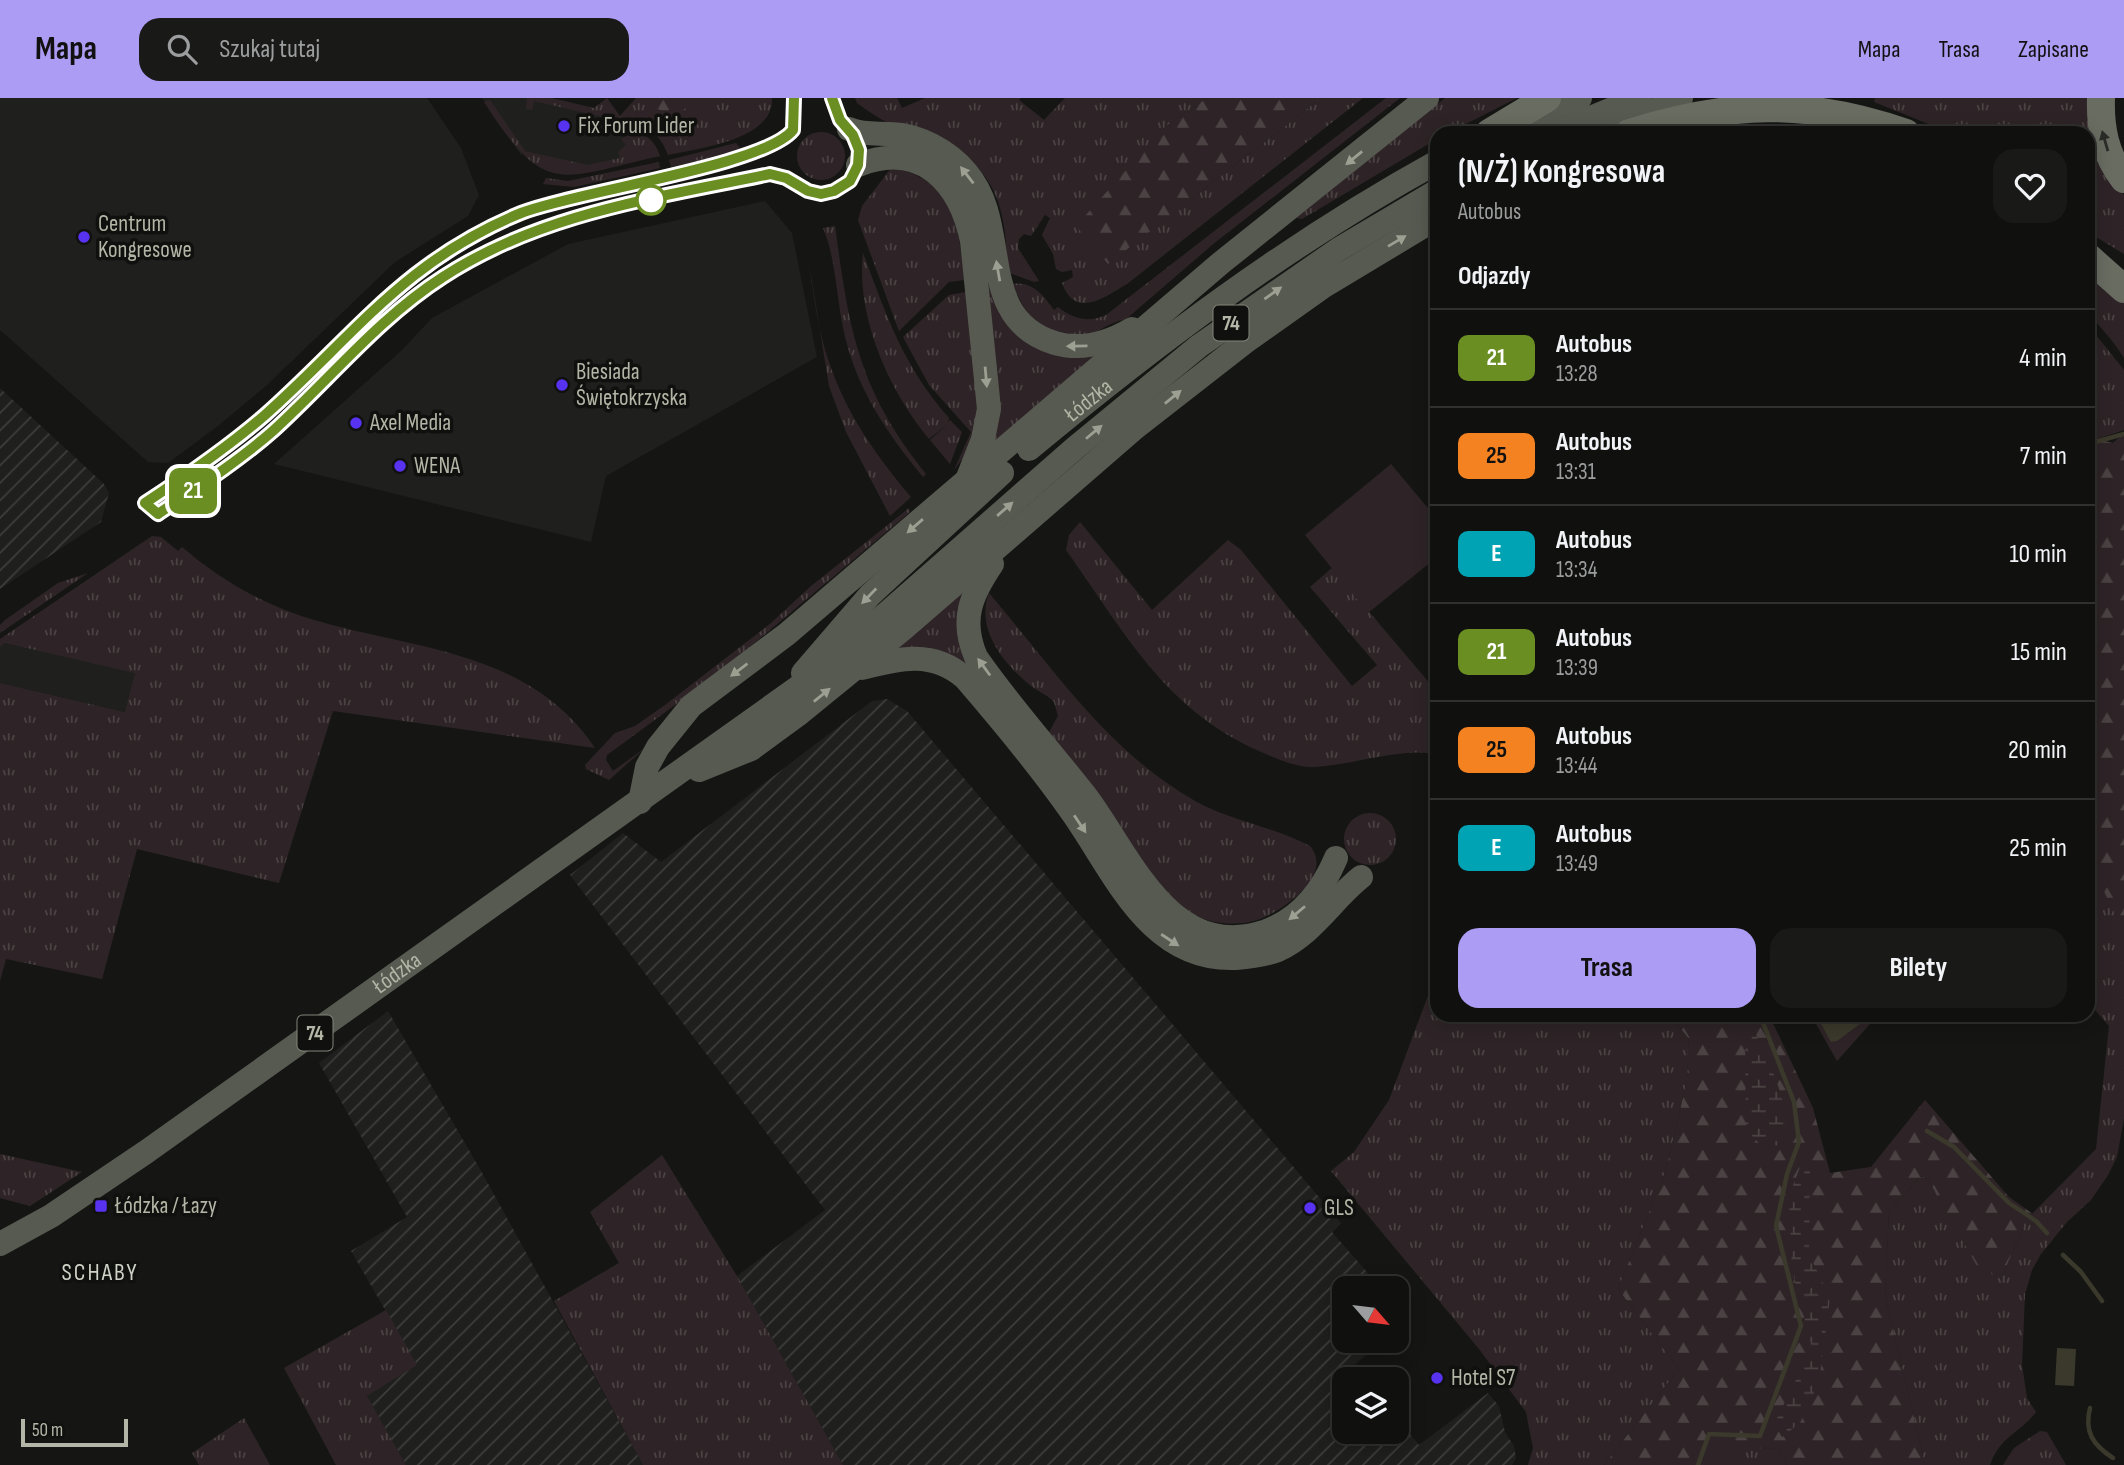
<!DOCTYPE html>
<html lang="pl">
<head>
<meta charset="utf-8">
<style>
  :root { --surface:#10100f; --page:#191918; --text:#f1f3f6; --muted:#9c9d9e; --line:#30302f; --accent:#ac9cf3 }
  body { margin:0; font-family:"Sofia Sans Condensed",sans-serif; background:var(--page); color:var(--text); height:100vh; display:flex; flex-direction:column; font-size:26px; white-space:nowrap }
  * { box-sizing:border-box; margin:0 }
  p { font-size:23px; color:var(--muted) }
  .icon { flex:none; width:38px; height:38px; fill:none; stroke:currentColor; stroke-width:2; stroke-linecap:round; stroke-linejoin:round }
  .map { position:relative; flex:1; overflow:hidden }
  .sheet { position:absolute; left:1430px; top:28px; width:665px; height:896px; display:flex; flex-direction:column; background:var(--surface); border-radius:21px; box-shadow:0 4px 18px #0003,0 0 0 2px var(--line) }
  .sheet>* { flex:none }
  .badge { padding:0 14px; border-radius:10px; font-size:24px; line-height:46px }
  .needle { width:46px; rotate:118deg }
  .tools { position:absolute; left:1332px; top:1178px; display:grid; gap:14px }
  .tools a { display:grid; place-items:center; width:77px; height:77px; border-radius:14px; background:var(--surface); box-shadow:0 4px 18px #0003,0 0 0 2px var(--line); font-size:35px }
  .scale { position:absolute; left:21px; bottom:18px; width:107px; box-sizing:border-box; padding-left:7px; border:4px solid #b3b6a6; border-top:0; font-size:19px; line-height:24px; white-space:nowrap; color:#b3b6a6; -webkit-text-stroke:5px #10110f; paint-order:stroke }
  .map>.badge { position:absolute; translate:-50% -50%; box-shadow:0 0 0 4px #fff }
  h2 { padding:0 28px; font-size:26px; line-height:63px }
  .round { display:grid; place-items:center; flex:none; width:74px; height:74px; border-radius:21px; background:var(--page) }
  .overview { display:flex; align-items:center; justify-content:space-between; height:119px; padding:0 28px }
  h1 { font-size:33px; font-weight:700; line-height:52px }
  .primary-button { display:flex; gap:14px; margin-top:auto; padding:14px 28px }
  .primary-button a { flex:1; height:80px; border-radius:21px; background:var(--accent); color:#111; font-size:28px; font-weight:700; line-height:80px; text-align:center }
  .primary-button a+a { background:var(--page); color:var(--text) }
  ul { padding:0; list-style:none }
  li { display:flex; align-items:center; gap:21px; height:98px; padding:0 28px; border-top:2px solid var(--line) }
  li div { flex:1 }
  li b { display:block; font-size:26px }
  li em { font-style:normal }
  li .badge { min-width:77px; font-weight:700; text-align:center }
  header { display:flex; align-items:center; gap:42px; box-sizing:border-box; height:98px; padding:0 35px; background:var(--accent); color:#111 }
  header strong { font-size:33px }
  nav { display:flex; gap:38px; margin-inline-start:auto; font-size:24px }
  .search { width:490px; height:63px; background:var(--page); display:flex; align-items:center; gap:18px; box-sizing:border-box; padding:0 24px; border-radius:21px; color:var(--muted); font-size:26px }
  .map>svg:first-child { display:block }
  .built { fill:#1f201d }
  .industrial { fill:url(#industrial-furrows) }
  .grass { fill:url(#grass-tufts) }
  .forest { fill:url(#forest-firs) }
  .wetland { fill:url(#wetland-marsh) }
  .garden { fill:#2e2427 }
  .water { fill:#3a392b }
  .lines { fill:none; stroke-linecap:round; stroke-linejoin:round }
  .stream { stroke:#3a392b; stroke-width:4.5 }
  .primary { stroke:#575a51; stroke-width:24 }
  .motorway { stroke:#696c61; stroke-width:28 }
  .oneway { fill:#2b2c28 }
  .oneway2 { fill:#9c9f91 }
  .line-casing { stroke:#fff; stroke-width:16 }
  .line { stroke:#6b8e23; stroke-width:10 }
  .poi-dot { fill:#5732f0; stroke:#10110f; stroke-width:2.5 }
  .stop-dot { fill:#fff; stroke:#6b8e23; stroke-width:3.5 }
  .labels { text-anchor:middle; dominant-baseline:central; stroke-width:7; stroke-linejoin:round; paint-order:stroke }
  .shield { fill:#10110f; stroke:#828479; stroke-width:2 }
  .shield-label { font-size:21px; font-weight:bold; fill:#b3b6a6 }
  .poi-label { font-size:23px; fill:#b3b6a6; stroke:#10110f; text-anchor:start }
  .street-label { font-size:23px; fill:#b3b6a6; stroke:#10110f }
  .neighbourhood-label { font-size:24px; letter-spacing:2px; fill:#cfd2c7; stroke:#10110f }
</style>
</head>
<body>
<header>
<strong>Mapa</strong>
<div class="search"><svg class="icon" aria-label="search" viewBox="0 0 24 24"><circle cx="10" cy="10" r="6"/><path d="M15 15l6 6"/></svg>Szukaj tutaj</div>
<nav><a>Mapa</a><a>Trasa</a><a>Zapisane</a></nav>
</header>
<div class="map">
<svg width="2124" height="1367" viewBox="0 0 2124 1367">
  <defs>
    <pattern id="industrial-furrows" width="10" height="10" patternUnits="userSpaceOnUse" patternTransform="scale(1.75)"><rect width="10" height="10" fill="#1f201d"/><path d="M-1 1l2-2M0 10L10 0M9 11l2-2" fill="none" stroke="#3d3e3b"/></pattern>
    <pattern id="grass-tufts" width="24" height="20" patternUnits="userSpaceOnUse" patternTransform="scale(1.75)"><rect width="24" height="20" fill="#2e2427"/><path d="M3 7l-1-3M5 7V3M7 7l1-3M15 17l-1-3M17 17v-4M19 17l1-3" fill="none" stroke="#4a4243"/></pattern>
    <pattern id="forest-firs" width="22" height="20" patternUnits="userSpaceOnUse" patternTransform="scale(1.75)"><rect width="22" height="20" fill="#2e2427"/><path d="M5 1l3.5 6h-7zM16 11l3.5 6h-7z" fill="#4a4243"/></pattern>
    <pattern id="wetland-marsh" width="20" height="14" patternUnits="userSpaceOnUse" patternTransform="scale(1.75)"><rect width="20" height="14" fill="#2e2427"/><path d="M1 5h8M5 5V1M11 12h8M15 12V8" fill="none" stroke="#4a4243"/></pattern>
  </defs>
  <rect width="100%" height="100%" fill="#151614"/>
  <g class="built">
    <path d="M 0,0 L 427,0 L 461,50 L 479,97 L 468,118 L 395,164 L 267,287 L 218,328 L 168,365 L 148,364 L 0,232 Z"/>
    <path d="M 482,0 L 551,0 L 605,13 L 640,56 L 587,68 L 525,53 L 521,57 Z"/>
    <path d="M 765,103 L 792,135 L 817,259 L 606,378 L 591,444 L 274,366 L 402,252 L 432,220 L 568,146 Z"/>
    <path d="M 5,545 L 135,574 L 126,614 L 0,585 L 0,549 Z"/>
  </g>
  <g class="industrial">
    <path d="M 0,290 L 104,386 L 109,395 L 101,424 L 0,491 Z"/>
    <path d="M 887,601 L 907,613 L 1341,1125 L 1332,1134 L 1381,1190 L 1344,1190 L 1344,1242 L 1383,1243 L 1353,1268 L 1364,1281 L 1344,1281 L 1344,1334 L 1396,1334 L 1397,1320 L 1419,1347 L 1488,1295 L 1499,1308 L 1505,1334 L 1514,1348 L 1516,1360 L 1512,1367 L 843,1367 L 737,1178 L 825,1112 L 570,777 L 623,735 L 661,764 L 872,603 Z"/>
    <path d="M 388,913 L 480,1071 L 643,1367 L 406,1367 L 367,1298 L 417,1267 L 351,1153 L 407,1119 L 319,965 Z"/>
  </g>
  <g class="grass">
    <path d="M 527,0 L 551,0 L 594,10 L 607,0 L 620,18 L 636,0 L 772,0 C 774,42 699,50 668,57 C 659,33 640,17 616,35 L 610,28 L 602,35 L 600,34 L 603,19 L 534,3 L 532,12 L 526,11 Z"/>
    <path d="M 855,0 L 897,0 L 902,10 L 925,0 L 1021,0 L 1019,2 L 1044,22 L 1065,0 L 1207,0 L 1165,29 L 1185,106 L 1321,0 L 1363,0 L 1127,186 C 1104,199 1076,222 1062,185 L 1073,179 L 1072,172 L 1062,174 L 1056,171 L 1053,156 L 1042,137 L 1050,120 L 1045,117 L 1031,138 L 1024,136 L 1019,141 L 1018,150 L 1039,183 L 1034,184 L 1007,174 C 1007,138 1004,95 976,68 C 967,59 949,55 937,49 C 908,36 882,24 857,5 Z"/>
    <path d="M 1386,0 L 1400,0 L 1212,147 L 1125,222 C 1110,223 1099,235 1084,238 C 1079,239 1072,236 1067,235 C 1033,229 1026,217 1013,186 C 1032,183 1043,197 1054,212 L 1058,209 C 1073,221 1088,225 1106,217 Z"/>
    <path d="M 1445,0 L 1517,0 L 1448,35 L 1437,35 L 1437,41 L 1302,121 L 1296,120 Z"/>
    <path d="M 1875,0 L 2089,0 L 2118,91 L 2124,97 L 2124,156 L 2088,134 L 2088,35 L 1951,35 L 1874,4 Z"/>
    <path d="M 490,2 L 525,53 L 587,67 L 620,60 L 618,54 L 626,47 L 621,41 C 639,29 654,39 660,58 C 557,81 546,100 484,4 Z"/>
    <circle cx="821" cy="58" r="24"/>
    <path d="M 886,44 C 905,45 921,50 937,60 C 1008,102 964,199 1031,243 C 1044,252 1060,257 1076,257 C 1085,257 1094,254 1102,257 L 988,354 C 989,340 996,323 997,308 C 998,275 991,240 987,207 C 979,138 978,55 887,50 Z"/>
    <path d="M 736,45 L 740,50 L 718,59 L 671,69 L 669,62 Z"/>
    <path d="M 659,64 L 660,70 L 574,89 L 543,86 L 546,80 L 568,83 Z"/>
    <path d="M 892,69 C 954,83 959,126 964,182 L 949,184 L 899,233 L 858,122 L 862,108 Z"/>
    <path d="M 835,128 C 849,232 858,291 926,376 L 923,379 C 886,334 854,287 843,229 C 836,196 836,161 823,130 Z"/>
    <path d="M 806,146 C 813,186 816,229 830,267 C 847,317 877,359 911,399 L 890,418 L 846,334 L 829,288 Z"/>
    <path d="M 863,155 C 887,219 903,268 949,320 L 948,324 L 950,322 L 962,334 L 950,366 L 930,342 L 948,326 L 929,341 C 889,292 856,220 863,155 Z"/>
    <path d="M 2091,174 L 2124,201 L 2124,260 C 2102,222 2078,223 2091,174 Z"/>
    <path d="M 966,194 L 980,314 L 963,360 L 954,372 L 971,334 L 929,287 L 903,239 L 949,197 Z"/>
    <path d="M 2088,227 L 2124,272 L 2124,332 L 2097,341 L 2088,339 Z"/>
    <path d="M 909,410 L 910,414 L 720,574 L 607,657 L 606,662 L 613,673 L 645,650 L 609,682 L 586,671 L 585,667 L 615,635 L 635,628 L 665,607 L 771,525 L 811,488 Z"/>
    <path d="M 1080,424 L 1152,512 L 1228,442 L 1241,452 L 1352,588 L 1377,567 L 1310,489 L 1332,470 L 1437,594 L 1437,657 C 1407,647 1346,669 1310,669 C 1292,668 1275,660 1259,653 C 1164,611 1124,533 1066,452 L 1069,437 Z"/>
    <path d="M 152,438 L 161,439 L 178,453 L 182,449 C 218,480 257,503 301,518 C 406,552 526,548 595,650 L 333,613 L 279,785 L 137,751 L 102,881 L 6,861 L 0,883 L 0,585 L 125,614 L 135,575 L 5,545 L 0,549 L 0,541 Z"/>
    <path d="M 88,475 L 0,535 L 0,527 L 5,522 L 58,485 Z"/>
    <path d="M 963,492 L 966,494 C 956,521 960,544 974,569 C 1005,611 1040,649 1071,691 C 1121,757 1173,888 1279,835 C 1301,825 1327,803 1336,780 L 1343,785 C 1325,801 1313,823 1291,836 C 1274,847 1255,851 1235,852 C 1155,854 1124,775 1085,720 C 1059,684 1031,650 1003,615 C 986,594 970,568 944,556 C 926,548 910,552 892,554 Z"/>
    <path d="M 989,495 C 1053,570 1107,653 1195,703 C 1231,723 1274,729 1310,748 C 1334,777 1285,811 1260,821 C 1241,828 1216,827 1197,818 C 1156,798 1078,677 1048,636 L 1058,618 L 1054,604 C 1048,597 1039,594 1031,588 C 1004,566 975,531 989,495 Z"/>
    <circle cx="1370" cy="741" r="26"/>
    <path d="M 2088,760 L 2124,830 L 2124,1020 L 2117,1059 L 2108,1077 L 2091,1102 L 2067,1124 L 2041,1156 L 2032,1172 L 2025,1196 L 2022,1267 L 2027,1300 L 2036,1314 C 2019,1336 2000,1338 1990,1367 L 1925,1367 L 1885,1197 L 1889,1113 L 1921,1078 L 1928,1081 L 1977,1167 L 2001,1181 L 2026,1122 L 2096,1051 L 2109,928 L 2088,904 Z"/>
    <path d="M 1437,836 L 1437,917 L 1670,917 L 1689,941 L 1687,982 L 1666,1072 L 1618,1191 L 1679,1271 L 1604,1367 L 1528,1367 L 1533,1350 L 1526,1314 L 1479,1251 L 1331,1073 L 1354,1054 L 1389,1002 L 1432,887 Z"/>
    <path d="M 1811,917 L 1878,917 L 1837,963 Z"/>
    <path d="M 0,1056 L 82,1074 L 30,1108 L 0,1100 Z"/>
    <path d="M 662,1057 L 737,1178 L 843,1367 L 643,1367 L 554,1203 L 619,1165 L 590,1114 Z"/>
    <path d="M 386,1212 L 417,1267 L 367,1298 L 406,1367 L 336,1367 L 284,1270 Z"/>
    <path d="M 244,1320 L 270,1367 L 199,1367 L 192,1355 Z"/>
    <path d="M 2040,1333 L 2047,1334 L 2066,1367 L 2003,1367 L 2014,1350 Z"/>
    <path d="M 1719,1348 L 1779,1351 L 1787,1367 L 1711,1367 Z"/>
  </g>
  <g class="forest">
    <path d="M 648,0 L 700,0 C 686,16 657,21 648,0 Z"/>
    <path d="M 1207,0 L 1321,0 L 1108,166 L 1076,128 L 1165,29 Z"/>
    <path d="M 2124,335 L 2124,830 L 2122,831 L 2088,760 L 2088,339 L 2113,345 Z"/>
    <path d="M 1670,917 L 1773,917 L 1771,921 L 1813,1010 L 1830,1075 L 1871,1069 L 1925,1002 L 2009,1099 L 2033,1116 L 2026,1122 L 2001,1181 L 1977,1168 L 1928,1081 L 1921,1078 L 1889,1113 L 1885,1197 L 1925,1367 L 1787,1367 L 1779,1351 L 1720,1349 L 1711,1367 L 1604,1367 L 1679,1271 L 1618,1191 L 1666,1072 L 1687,982 L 1689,941 Z"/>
  </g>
  <g class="wetland">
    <path d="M 1754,932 C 1769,967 1795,1010 1782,1048 L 1760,1046 L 1746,1032 L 1745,949 Z"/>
    <path d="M 1805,1056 L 1810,1059 L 1809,1156 L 1830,1200 L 1819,1284 L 1800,1325 L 1782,1339 L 1774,1326 L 1812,1250 L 1792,1171 L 1789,1098 Z"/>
  </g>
  <path class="garden" d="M 1391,366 L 1437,421 L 1437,459 L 1368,515 L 1305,437 Z"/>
  <g class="water">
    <path d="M 1816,917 L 1872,917 L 1837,943 L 1831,944 Z"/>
    <path d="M 2057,1250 L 2076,1251 L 2074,1288 L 2055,1287 Z"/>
  </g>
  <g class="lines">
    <g class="stream">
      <path d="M 2088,346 L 2124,336"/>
      <path d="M 1927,1033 L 1954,1049 L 2009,1105 L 2036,1123 L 2047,1135"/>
      <path d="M 2063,1157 L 2081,1174 L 2102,1203"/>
      <path d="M 2090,1310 C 2084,1334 2093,1347 2113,1360"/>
      <path d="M 1698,1367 L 1709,1336 L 1760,1338 L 1801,1228 L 1776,1128 L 1787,1076 L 1799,1044 L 1794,1004 L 1760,917"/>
    </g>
    <g class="primary">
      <path d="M 1525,23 L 1580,0"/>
      <path d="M 849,31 C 863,37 876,35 891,36 C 919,37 948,53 966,74 C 1013,127 973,220 1055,245 C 1082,253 1108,245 1132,231"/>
      <path d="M 1554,35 L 1639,0"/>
      <path d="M 1604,35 L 1681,0"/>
      <path d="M 858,67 C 921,42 960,84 972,143 L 989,311 L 983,341 L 967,382"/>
      <path id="s1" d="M 1029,351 C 1158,244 1290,145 1437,64"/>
      <path d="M 992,466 C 971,497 960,522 976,559 C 1009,607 1049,651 1085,697 C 1130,756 1169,864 1264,834 C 1299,822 1322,793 1336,760"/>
      <path d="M 862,570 C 900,560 933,552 965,580 C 1002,623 1039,667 1071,713 C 1114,773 1148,864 1236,860 C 1250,859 1265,857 1278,852 C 1314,835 1331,803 1361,779"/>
      <path d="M 803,575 L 870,497 L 1002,375"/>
      <path d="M 699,672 L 751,651 L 800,615 L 903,531 L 1136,329 L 1245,244 L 1324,188 L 1437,120"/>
      <path d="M 640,704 L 647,669 L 658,649 L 691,608 L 787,536 L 1222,164 L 1427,0"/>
      <path id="s2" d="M 0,1146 L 51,1118 L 146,1054 L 821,573 L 1075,350 L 1199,248 L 1339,151 L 1437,93"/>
    </g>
    <g class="motorway">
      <path d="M 2101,0 C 2100,30 2105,57 2124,81"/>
      <path d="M 1489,35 L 1547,0"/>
      <path d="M 1629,35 C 1729,4 1806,0 1906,35"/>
      <path d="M 2088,159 L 2124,191"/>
    </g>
  </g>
  <defs><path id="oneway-solid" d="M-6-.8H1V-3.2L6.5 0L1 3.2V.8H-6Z" transform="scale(1.75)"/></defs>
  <use class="oneway" href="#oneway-solid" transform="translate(2105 43) rotate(-106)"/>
  <g class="oneway2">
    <use href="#oneway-solid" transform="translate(1354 60) rotate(141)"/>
    <use href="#oneway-solid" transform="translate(967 77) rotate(-128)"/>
    <use href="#oneway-solid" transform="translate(1397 143) rotate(-31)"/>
    <use href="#oneway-solid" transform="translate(998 173) rotate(-100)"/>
    <use href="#oneway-solid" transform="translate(1273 195) rotate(-35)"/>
    <use href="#oneway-solid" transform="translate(1077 248) rotate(179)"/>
    <use href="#oneway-solid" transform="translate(986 279) rotate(85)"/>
    <use href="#oneway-solid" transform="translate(1173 299) rotate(-39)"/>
    <use href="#oneway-solid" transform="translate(1094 334) rotate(-40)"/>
    <use href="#oneway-solid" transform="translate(1005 411) rotate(-41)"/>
    <use href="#oneway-solid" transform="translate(915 428) rotate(139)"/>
    <use href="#oneway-solid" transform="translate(869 498) rotate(134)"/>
    <use href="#oneway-solid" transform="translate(984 569) rotate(-126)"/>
    <use href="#oneway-solid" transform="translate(739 572) rotate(143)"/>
    <use href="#oneway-solid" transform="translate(822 597) rotate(-39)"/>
    <use href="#oneway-solid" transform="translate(1080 726) rotate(56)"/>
    <use href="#oneway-solid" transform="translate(1297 815) rotate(140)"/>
    <use href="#oneway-solid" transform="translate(1170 842) rotate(33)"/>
  </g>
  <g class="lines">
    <g class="line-casing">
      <path id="line" d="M 794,0 L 793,32 C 764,68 577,93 521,115 C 404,163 354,238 265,317 C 228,349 186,378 145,405 L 158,416 C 197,390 239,363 274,332 C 330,281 379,220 443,179 C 541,115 657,100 770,76 L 786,80 L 808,93 L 821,96 L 834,93 L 850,83 L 858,67 L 859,52 L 853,37 L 840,22 L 832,0"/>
    </g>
    <use href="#line" class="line"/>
  </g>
  <g class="poi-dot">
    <circle cx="564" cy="28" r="7"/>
    <circle cx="84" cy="139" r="7"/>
    <circle cx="562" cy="287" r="7"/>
    <circle cx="356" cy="325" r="7"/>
    <circle cx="400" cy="368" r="7"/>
    <rect x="94" y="1101" width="14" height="14" rx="3.5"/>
    <circle cx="1310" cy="1110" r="7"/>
    <circle cx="1437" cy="1280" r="7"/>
  </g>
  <circle class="stop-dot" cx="651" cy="102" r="14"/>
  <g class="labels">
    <g class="shield">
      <rect x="1213.5" y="207.5" width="35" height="35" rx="5"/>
      <rect x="297.5" y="917.5" width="35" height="35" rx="5"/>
    </g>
    <g class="shield-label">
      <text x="1231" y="225">74</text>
      <text x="315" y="935">74</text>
    </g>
    <g class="poi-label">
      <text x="578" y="28">Fix Forum Lider</text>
      <text x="98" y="126">Centrum<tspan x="98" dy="26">Kongresowe</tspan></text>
      <text x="576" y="274">Biesiada<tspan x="576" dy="26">Świętokrzyska</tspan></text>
      <text x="370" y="325">Axel Media</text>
      <text x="414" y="368">WENA</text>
      <text x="115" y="1108">Łódzka / Łazy</text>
      <text x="1324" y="1110">GLS</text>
      <text x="1451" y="1280">Hotel S7</text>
    </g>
    <g class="street-label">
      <text stroke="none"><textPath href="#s1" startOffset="77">Łódzka</textPath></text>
      <text stroke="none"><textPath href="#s2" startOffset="481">Łódzka</textPath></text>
    </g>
    <g class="neighbourhood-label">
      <text x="100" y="1174">SCHABY</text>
    </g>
  </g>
</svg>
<div class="tools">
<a><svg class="needle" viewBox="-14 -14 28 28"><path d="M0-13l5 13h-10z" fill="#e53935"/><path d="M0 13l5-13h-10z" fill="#9c9d9e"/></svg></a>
<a><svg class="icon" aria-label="layers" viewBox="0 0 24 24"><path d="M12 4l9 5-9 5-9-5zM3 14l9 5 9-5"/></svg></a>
</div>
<div class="scale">50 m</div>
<b class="badge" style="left:193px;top:393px;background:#6b8e23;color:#fff">21</b>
<section class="sheet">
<div class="overview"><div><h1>(N/Ż) Kongresowa</h1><p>Autobus</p></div><a class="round"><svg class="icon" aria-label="heart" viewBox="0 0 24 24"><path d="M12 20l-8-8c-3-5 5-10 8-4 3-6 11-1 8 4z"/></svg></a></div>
<h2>Odjazdy</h2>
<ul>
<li><span class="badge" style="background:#6b8e23;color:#fff">21</span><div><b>Autobus</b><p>13:28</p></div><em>4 min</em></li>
<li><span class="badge" style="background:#f58220;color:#111">25</span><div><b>Autobus</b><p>13:31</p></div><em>7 min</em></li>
<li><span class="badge" style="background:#00a3b4;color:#fff">E</span><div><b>Autobus</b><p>13:34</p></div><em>10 min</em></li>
<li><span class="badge" style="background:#6b8e23;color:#fff">21</span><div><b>Autobus</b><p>13:39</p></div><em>15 min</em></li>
<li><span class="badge" style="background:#f58220;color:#111">25</span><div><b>Autobus</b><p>13:44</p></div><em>20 min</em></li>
<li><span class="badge" style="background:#00a3b4;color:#fff">E</span><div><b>Autobus</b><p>13:49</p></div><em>25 min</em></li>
</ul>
<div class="primary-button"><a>Trasa</a><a>Bilety</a></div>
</section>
</div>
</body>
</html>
